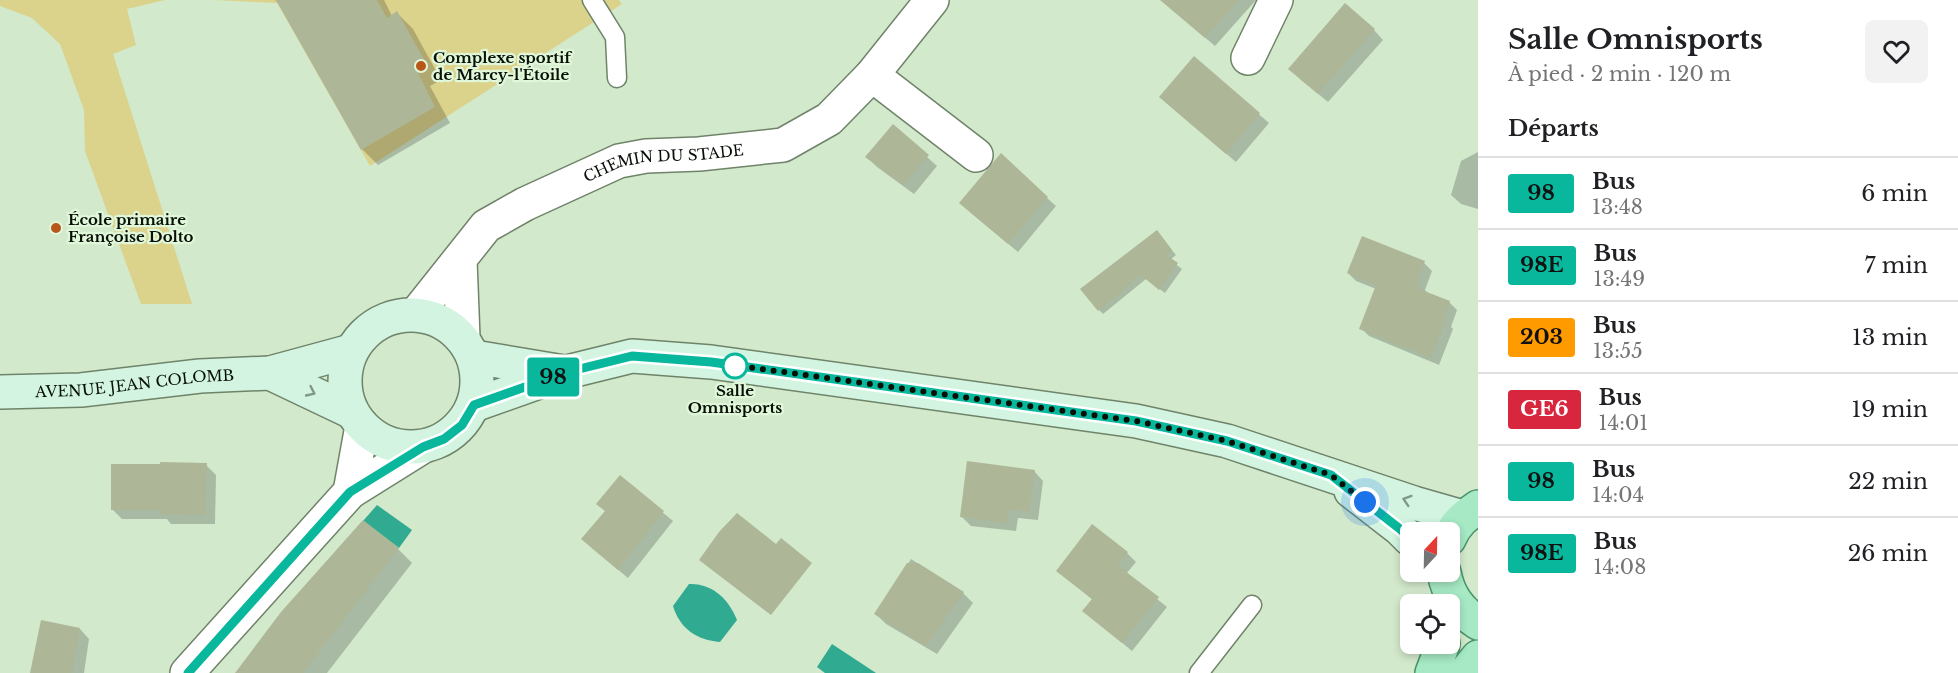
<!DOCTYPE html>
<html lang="fr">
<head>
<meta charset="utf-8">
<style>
  :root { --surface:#fff; --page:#f2f2f2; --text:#202124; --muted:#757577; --line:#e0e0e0 }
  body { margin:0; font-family:"Libre Baskerville",serif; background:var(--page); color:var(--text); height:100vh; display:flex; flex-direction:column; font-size:22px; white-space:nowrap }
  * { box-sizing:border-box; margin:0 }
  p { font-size:20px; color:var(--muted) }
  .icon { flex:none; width:33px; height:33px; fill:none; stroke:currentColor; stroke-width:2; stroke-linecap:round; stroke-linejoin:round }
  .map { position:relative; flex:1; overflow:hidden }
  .details { display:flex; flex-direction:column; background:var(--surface); width:480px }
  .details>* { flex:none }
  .badge { padding:0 12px; border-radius:4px; font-size:21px; line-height:39px }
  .needle { width:39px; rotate:22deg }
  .tools { position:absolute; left:1400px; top:522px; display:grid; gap:12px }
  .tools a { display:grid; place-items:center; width:60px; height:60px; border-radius:9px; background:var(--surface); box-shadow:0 3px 9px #0003; font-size:30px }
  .you { position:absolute; width:30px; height:30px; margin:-15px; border:4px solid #fff; border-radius:50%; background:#1a73e8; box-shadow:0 0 0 9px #1a73e833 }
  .map>.badge { position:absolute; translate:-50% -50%; box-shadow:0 0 0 3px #fff }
  h2 { padding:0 30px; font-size:22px; line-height:54px }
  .round { display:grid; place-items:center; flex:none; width:63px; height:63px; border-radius:9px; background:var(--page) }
  .overview { display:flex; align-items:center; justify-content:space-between; height:102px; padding:0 30px }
  h1 { font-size:28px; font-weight:700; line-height:45px }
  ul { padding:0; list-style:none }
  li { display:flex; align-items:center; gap:18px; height:72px; padding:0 30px; border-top:2px solid var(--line) }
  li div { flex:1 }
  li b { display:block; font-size:22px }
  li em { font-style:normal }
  li .badge { min-width:66px; font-weight:700; text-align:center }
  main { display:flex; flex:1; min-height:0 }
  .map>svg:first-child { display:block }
  .green { fill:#dbd28c }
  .water { fill:#30aa90 }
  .shadow { fill:#0003 }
  .building { fill:#adb696 }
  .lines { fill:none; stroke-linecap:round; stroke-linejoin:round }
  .lane-casing { stroke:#6f8369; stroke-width:21 }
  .street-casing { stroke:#6f8369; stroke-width:36 }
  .secondary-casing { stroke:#6f8369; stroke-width:36 }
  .primary-casing { stroke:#489468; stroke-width:36 }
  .lane { stroke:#fff; stroke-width:18 }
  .street { stroke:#fff; stroke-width:33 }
  .secondary { stroke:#d2f4e1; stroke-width:33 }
  .primary { stroke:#a6e9c4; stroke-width:33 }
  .oneway { stroke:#819889 }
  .line-casing { stroke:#fff; stroke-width:14 }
  .line { stroke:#08b79c; stroke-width:9 }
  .walk { stroke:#080f06; stroke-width:6; stroke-dasharray:0 10.8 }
  .poi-dot { fill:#b9571b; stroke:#e0f7d9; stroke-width:2 }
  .stop-dot { fill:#fff; stroke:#08b79c; stroke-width:3 }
  .labels { text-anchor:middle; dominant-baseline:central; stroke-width:4.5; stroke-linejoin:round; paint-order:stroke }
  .poi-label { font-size:15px; font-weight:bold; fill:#080f06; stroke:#e0f7d9; text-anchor:start }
  .street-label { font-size:15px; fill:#080f06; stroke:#e0f7d9 }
  .stop-label { font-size:15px; font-weight:bold; fill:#080f06; stroke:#e0f7d9 }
</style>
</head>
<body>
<main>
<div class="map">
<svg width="1478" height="673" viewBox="0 0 1478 673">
  <rect width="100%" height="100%" fill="#d3e9cc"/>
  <g class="green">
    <path d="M 0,0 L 165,0 L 127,9 L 136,45 L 113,54 L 192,304 L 141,304 L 85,151 L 84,110 L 60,44 L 32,18 L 0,6 Z"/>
    <path d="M 213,0 L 619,0 L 622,4 L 370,166 L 277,3 Z"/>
  </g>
  <g class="water">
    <path d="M 377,505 L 412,530 L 399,548 L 363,521 Z"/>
    <path d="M 689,584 C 713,583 729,600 737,620 L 720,642 C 697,640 680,629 673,606 Z"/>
    <path d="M 832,644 L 876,673 L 825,673 L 817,667 Z"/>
  </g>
  <g class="shadow">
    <path d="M 275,0 L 384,0 L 392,16 L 397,13 L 413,29 L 441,80 L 430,86 L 450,123 L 378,165 L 362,149 L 279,3 Z"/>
    <path d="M 1191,0 L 1256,0 L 1215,46 L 1188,23 Z"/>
    <path d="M 1374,30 L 1383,40 L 1328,102 L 1300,79 Z"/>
    <path d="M 1194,58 L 1269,123 L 1236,162 L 1170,106 Z"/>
    <path d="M 1478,152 L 1478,209 L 1461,204 L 1451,195 L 1461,161 Z"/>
    <path d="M 867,157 L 927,157 L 937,166 L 914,194 L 877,167 Z"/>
    <path d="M 1047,198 L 1056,206 L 1018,252 L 970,212 Z"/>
    <path d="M 1161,237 L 1176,255 L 1170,260 L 1182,269 L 1165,293 L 1146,279 L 1103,314 L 1099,310 Z"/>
    <path d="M 1424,263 L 1432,271 L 1425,290 L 1429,294 L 1449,302 L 1457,310 L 1451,327 L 1453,329 L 1439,365 L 1369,336 L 1361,328 L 1376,289 L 1356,281 L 1348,273 Z"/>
    <path d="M 206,465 L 216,475 L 215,524 L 171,524 L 167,519 L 122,519 L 112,509 Z"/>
    <path d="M 1034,471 L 1043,481 L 1038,520 L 1018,518 L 1016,531 L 971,526 L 962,517 Z"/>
    <path d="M 620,477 L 673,521 L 628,578 L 592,548 Z"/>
    <path d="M 363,522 L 398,549 L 412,563 L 327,673 L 237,673 Z"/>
    <path d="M 1127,553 L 1136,562 L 1126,574 L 1167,607 L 1132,651 L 1084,611 L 1093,600 L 1058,571 Z"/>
    <path d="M 911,559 L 963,593 L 973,603 L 937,654 L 886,624 L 876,614 Z"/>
    <path d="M 80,629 L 89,639 L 84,673 L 31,673 Z"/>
  </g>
  <g class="building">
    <path d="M 276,0 L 377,0 L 387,18 L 397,11 L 426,63 L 416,69 L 435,107 L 361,150 Z"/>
    <path d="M 1160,0 L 1239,0 L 1205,38 Z"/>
    <path d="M 1345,3 L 1375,29 L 1318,94 L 1288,69 Z"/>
    <path d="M 1194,56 L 1260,113 L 1226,154 L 1159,97 Z"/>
    <path d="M 893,124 L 929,155 L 903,185 L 865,157 Z"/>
    <path d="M 1001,153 L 1048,197 L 1008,244 L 959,203 Z"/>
    <path d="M 1157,230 L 1172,250 L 1166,255 L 1178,263 L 1159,290 L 1141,275 L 1098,311 L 1080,289 Z"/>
    <path d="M 1362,236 L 1425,261 L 1417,283 L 1421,285 L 1419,289 L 1450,301 L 1443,319 L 1446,320 L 1431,358 L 1359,329 L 1376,285 L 1347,273 Z"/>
    <path d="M 967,461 L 1035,470 L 1029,512 L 1009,509 L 1007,523 L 960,517 Z"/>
    <path d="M 160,462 L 207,463 L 205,515 L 160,514 L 160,510 L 111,510 L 111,464 L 160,464 Z"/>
    <path d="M 620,475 L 664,511 L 618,570 L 581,539 L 605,511 L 596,504 Z"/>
    <path d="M 737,513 L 776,544 L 781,538 L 812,563 L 771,615 L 699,560 L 719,532 Z"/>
    <path d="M 363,520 L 399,548 L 303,673 L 235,673 L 281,612 Z"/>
    <path d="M 1092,524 L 1128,552 L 1117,565 L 1159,597 L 1122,643 L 1082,611 L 1092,599 L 1056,571 Z"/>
    <path d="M 907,563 L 918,563 L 964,592 L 926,646 L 874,614 Z"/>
    <path d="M 41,620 L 80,628 L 72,673 L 30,673 Z"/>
  </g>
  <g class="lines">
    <g class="lane-casing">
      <g id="lane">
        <path d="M 592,0 L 615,37 L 617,78"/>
        <path d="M 1199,673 L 1252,605"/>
      </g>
    </g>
    <g class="street-casing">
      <g id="street">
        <path d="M 1248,58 L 1276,0"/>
        <path d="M 872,75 L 976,155"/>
        <path d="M 460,260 L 463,338"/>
        <path id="s1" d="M 416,314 L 486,226 L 525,204 L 619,161 L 646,156 L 699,154 L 783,145 L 829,119 L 872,75 L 932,0"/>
        <path d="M 350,492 L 362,426"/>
        <path d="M 187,673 L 350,492 L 422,447"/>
      </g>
    </g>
    <g class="secondary-casing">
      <g id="secondary">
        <circle cx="411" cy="381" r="66"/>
        <path d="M 474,357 L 564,372"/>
        <path d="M 270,373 L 352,412"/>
        <path id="s2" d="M 0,392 L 81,390 L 200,376 L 270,373 L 351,351"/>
        <path d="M 474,405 L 567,372 L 632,356 L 711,362 L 1136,421 L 1227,441 L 1414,503 L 1463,517"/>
        <path d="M 1351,491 L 1400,529 L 1410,539"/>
      </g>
    </g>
    <g class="primary-casing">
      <g id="primary">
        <path d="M 1449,539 C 1455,524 1465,516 1478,507"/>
        <path d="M 1444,572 C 1448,595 1459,610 1478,623"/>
        <path d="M 1432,673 L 1443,644"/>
        <path d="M 1465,673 L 1478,657"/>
      </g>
    </g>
    <use href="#lane" class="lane"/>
    <use href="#street" class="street"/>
    <use href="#secondary" class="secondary"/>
    <use href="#primary" class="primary"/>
  </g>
  <defs><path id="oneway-chevron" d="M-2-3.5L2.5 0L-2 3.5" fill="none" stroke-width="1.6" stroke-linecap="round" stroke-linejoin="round" transform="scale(1.5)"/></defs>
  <g class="oneway">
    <use href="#oneway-chevron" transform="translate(311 392) rotate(25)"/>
    <use href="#oneway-chevron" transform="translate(1407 500) rotate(-162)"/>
  </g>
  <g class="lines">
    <g class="line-casing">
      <path id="line" d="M 188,673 L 350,492 L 423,447 L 444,439 L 462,425 L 474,405 L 567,372 L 632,356 L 711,362 L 1136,421 L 1227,441 L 1331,475 L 1400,529 L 1410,538"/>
    </g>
    <use href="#line" class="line"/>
    <path class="walk" d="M 735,366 L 733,365 L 1136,421 L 1227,441 L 1331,475 L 1365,502"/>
  </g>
  <g class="poi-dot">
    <circle cx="421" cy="66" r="6"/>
    <circle cx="56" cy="228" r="6"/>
  </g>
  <circle class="stop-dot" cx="735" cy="366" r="12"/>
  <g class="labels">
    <g class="poi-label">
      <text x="433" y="57">Complexe sportif<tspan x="433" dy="17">de Marcy-l'Étoile</tspan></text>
      <text x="68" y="219">École primaire<tspan x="68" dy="17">Françoise Dolto</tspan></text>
    </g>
    <g class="street-label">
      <text stroke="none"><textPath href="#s1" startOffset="304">CHEMIN DU STADE</textPath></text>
      <text stroke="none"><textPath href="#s2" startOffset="135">AVENUE JEAN COLOMB</textPath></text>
    </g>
    <g class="stop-label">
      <text x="735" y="390">Salle<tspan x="735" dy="17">Omnisports</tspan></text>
    </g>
  </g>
</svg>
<div class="tools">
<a><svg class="needle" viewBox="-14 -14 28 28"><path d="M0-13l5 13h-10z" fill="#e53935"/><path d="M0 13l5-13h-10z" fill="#757577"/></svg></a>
<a><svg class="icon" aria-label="locate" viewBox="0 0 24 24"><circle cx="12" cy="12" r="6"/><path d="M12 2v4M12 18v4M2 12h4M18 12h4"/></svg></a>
</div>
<div class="you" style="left:1365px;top:502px"></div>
<b class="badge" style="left:553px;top:377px;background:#08b79c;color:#111">98</b>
</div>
<section class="details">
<div class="overview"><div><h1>Salle Omnisports</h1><p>À pied · 2 min · 120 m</p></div><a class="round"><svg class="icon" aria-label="heart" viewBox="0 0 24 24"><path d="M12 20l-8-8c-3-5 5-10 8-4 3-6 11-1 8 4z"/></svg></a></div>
<h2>Départs</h2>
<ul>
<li><span class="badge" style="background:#08b79c;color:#111">98</span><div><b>Bus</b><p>13:48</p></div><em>6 min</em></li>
<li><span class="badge" style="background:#08b79c;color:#111">98E</span><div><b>Bus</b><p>13:49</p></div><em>7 min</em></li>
<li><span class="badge" style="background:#ff9b00;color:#111">203</span><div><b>Bus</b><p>13:55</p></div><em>13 min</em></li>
<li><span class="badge" style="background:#d7263d;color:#fff">GE6</span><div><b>Bus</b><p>14:01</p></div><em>19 min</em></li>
<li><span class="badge" style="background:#08b79c;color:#111">98</span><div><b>Bus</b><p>14:04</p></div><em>22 min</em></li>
<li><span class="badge" style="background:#08b79c;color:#111">98E</span><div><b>Bus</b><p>14:08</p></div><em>26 min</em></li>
</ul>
</section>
</main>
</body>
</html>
